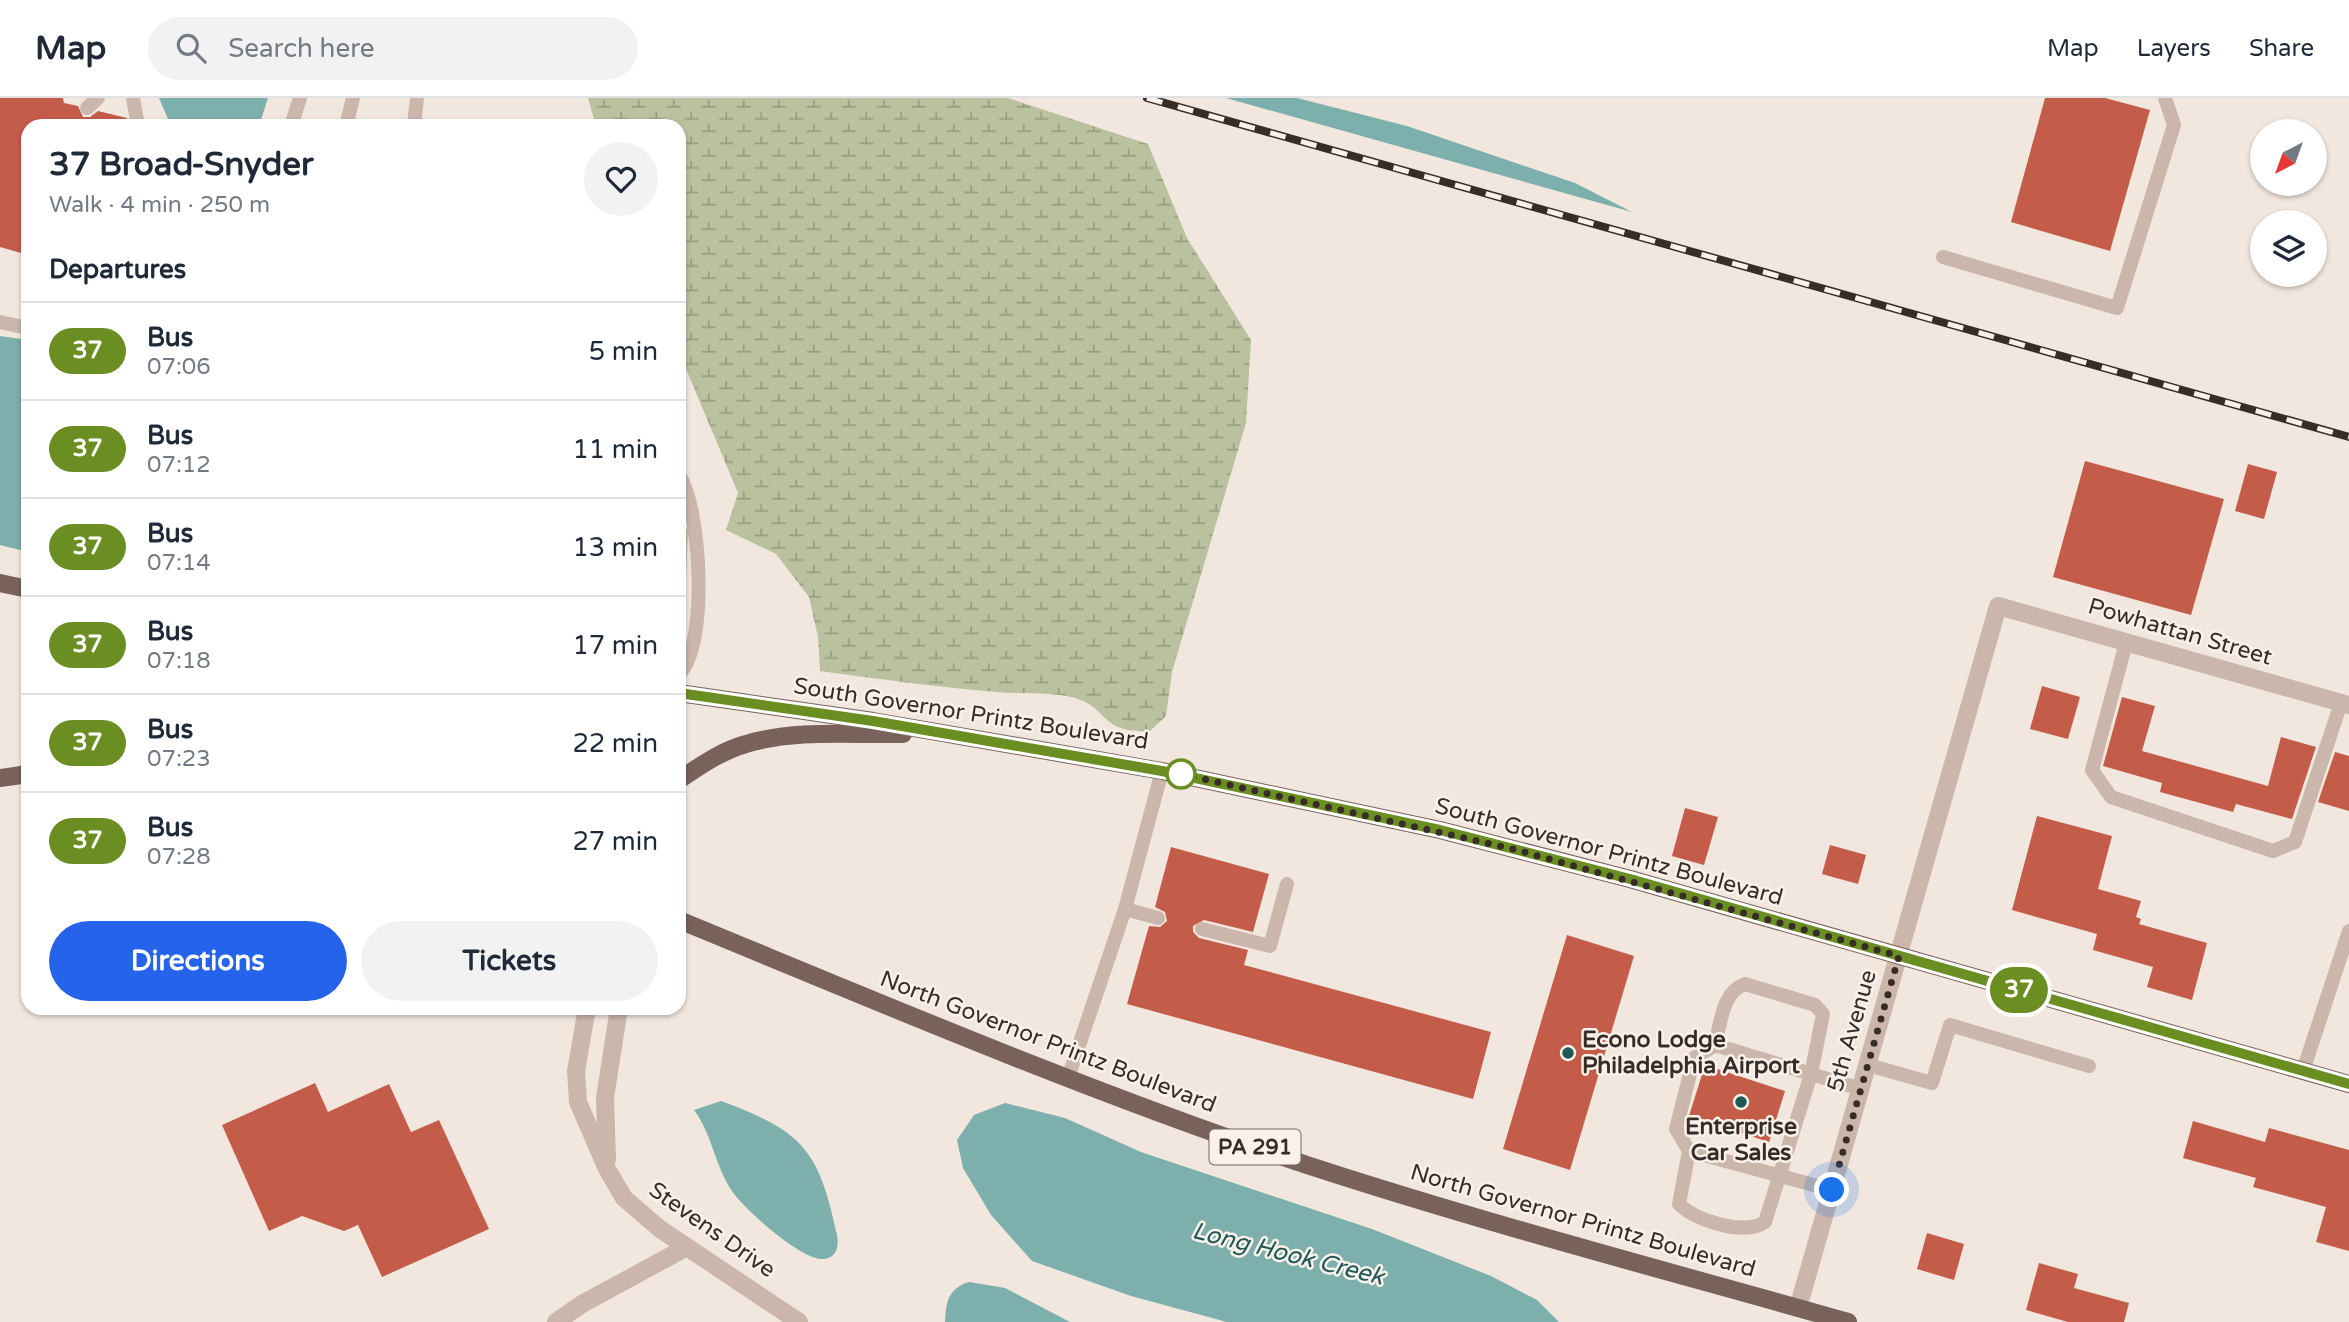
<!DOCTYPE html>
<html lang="en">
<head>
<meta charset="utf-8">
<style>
  :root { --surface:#fff; --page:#f2f2f3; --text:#1f2937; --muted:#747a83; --line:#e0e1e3; --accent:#2563eb }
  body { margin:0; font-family:"Varela Round",sans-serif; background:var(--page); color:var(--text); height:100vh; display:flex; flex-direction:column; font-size:26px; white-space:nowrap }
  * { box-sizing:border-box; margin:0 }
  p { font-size:23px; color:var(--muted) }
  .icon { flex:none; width:38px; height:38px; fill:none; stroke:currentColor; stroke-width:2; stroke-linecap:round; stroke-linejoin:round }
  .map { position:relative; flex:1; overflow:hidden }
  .details { position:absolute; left:21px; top:21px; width:665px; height:896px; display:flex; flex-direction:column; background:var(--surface); border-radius:21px; box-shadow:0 2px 5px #0004 }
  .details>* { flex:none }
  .badge { padding:0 14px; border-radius:23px; font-size:24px; line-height:46px }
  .needle { width:46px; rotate:221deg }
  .controls { position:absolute; left:2250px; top:21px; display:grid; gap:14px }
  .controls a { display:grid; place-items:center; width:77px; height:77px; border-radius:50%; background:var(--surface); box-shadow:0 2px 5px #0004; font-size:35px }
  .you { position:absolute; width:35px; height:35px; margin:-18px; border:5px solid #fff; border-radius:50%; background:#1a73e8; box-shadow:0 0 0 10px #1a73e833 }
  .map>.badge { position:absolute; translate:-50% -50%; box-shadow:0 0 0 4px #fff }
  h2 { padding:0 28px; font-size:26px; line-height:63px }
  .round { display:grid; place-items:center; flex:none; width:74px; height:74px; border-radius:37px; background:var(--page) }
  .summary { display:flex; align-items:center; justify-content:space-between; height:119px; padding:0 28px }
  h1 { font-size:33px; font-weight:700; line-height:52px }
  .primary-button { display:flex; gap:14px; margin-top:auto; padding:14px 28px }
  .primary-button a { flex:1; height:80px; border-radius:42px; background:var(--accent); color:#fff; font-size:28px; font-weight:700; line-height:80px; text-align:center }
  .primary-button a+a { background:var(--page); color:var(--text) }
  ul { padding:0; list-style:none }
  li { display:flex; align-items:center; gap:21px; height:98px; padding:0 28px; border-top:2px solid var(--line) }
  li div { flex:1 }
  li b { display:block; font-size:26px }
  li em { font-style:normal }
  li .badge { min-width:77px; font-weight:700; text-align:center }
  header { display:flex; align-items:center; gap:42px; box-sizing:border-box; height:98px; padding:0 35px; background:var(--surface); border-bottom:2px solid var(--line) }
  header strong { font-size:33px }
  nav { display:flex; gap:38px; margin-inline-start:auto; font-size:24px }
  .search { width:490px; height:63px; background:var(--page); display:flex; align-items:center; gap:18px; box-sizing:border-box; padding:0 24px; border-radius:38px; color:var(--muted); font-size:26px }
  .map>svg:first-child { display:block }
  .green { fill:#b9c19e }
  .wetland { fill:url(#wetland-marsh) }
  .water { fill:#7dafac }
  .building { fill:#c45c4a }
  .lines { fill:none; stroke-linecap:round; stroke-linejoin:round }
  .lane { stroke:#cab6aa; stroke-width:14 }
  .street { stroke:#cab6aa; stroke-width:18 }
  .primary { stroke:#79625b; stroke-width:18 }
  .rail-casing { stroke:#382c29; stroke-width:8 }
  .rail { stroke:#faf1ea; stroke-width:5; stroke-dasharray:16; stroke-linecap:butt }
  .line-casing { stroke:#fff; stroke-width:16 }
  .line { stroke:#6b8e23; stroke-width:10 }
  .walk { stroke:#382c29; stroke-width:7; stroke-dasharray:0 12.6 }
  .stop-dot { fill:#fff; stroke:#6b8e23; stroke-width:3.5 }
  .poi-dot { fill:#1f5957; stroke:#faf1ea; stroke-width:2.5 }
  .labels { text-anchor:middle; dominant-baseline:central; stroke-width:5; stroke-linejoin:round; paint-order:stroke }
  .shield { fill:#faf1ea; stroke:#726763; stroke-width:2 }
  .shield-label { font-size:21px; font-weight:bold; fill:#382c29 }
  .street-label { font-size:23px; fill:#382c29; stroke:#faf1ea }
  .poi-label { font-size:23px; font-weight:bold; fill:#382c29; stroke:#faf1ea; text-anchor:start }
  .water-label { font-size:24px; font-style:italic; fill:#1f5957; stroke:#faf1ea }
</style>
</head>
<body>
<header>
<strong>Map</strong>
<div class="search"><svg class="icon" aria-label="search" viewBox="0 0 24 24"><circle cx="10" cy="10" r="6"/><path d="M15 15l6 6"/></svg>Search here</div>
<nav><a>Map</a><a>Layers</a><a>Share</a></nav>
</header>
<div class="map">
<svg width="2349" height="1224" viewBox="0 0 2349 1224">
  <defs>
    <pattern id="wetland-marsh" width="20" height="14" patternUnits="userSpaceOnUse" patternTransform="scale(1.75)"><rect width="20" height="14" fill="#b9c19e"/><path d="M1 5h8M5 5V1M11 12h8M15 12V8" fill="none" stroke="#979d81"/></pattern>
  </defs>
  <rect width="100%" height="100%" fill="#f2e7de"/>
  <path class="green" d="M 683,427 L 688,432 L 685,502 L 679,536 Z"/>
  <path class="wetland" d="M 588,0 L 1008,0 L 1148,46 L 1187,140 L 1251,242 L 1246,325 L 1172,574 L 1166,618 L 1150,633 C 1096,636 1110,605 1066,598 C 1044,594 1019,596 997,594 C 937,589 879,581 820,573 L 818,539 L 809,499 L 776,456 L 726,432 L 738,395 L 679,254 L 679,28 L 596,28 Z"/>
  <g class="water">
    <path d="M 159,0 L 268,0 L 259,28 L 171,28 Z"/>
    <path d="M 1226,0 L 1297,0 L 1407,28 L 1575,85 L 1632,114 Z"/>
    <path d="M 0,238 L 28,242 L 28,454 L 0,447 Z"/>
    <path d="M 721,1003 C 802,1033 819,1051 837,1137 C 839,1148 837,1159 824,1161 C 803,1164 744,1111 732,1093 C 715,1068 712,1036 694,1012 Z"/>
    <path d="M 1005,1005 L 1065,1020 L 1141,1054 L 1372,1131 L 1491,1178 L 1537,1202 L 1559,1224 L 1227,1224 L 1131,1198 L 1032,1163 L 991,1117 L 963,1070 L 957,1042 L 974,1017 Z"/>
    <path d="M 969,1184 L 1005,1190 L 1070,1224 L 945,1224 C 946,1203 948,1191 969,1184 Z"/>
  </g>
  <g class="building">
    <path d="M 0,0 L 63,0 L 64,5 L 78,8 L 83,19 L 90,19 L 98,13 L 127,20 L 126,28 L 28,28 L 28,157 L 0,149 Z"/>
    <path d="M 2045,0 L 2105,0 L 2150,12 L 2110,153 L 2011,124 Z"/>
    <path d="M 2085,363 L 2224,401 L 2191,517 L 2053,479 Z"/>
    <path d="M 2248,366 L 2277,374 L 2264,421 L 2235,413 Z"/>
    <path d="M 2042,588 L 2080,599 L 2068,641 L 2030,631 Z"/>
    <path d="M 2122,599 L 2155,608 L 2142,653 L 2268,688 L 2281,639 L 2316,649 L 2292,721 L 2236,706 L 2233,714 L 2160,694 L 2162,685 L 2103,668 Z"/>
    <path d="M 2335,654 L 2349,658 L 2349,713 L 2318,704 Z"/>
    <path d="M 1685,710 L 1718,719 L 1704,767 L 1672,758 Z"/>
    <path d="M 2037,718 L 2112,738 L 2098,791 L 2141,803 L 2136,819 L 2141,821 L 2139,826 L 2207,845 L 2192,902 L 2147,889 L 2153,869 L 2093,852 L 2097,836 L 2012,812 Z"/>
    <path d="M 1830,747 L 1866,757 L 1858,786 L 1822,776 Z"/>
    <path d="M 1171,749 L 1269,776 L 1253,834 L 1204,822 L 1193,828 L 1193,834 L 1199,840 L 1248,852 L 1244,867 L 1491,934 L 1473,1001 L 1127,906 L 1149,828 L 1160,829 L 1167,823 L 1165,814 L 1155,809 Z"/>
    <path d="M 1567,837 L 1634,858 L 1570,1072 L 1503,1051 Z"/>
    <path d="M 1705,967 L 1785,993 L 1769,1044 L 1689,1018 Z"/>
    <path d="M 315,985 L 328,1014 L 389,986 L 411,1034 L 439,1022 L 489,1131 L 382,1179 L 358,1127 L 344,1133 L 302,1118 L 269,1133 L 222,1027 Z"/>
    <path d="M 2193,1023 L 2265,1044 L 2269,1030 L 2349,1052 L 2349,1153 L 2316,1144 L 2326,1109 L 2253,1089 L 2256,1080 L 2183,1060 Z"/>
    <path d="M 1927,1135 L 1964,1146 L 1954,1182 L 1917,1171 Z"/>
    <path d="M 2039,1165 L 2078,1176 L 2074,1190 L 2129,1205 L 2124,1224 L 2068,1224 L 2026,1212 Z"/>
  </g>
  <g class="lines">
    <g class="lane">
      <path d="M 133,0 L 138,28"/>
      <path d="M 87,10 L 98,0"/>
      <path d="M 291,28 L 300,0"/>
      <path d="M 346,28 L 353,0"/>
      <path d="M 414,28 L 417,0"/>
      <path d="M 1943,159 L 2117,210 L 2174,27 L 2165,0"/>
      <path d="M 0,224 L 28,230"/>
      <path d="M 679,377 C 701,410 709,548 679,576"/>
      <path d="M 2126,545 L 2092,672 L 2111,699 L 2273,753 L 2295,744 L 2341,605"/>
      <path d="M 1125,811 L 1158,820"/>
      <path d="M 1202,831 L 1270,848 L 1287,786"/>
      <path d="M 1868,967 L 1932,985 L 1950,927 L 2089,968"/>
      <path d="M 2303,973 L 2349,833"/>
      <path d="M 1068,980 L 1125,811 L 1162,673"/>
      <path d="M 1689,1053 L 1679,1106 C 1695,1123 1745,1138 1765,1124 L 1811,976 L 1823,916 L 1815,907 L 1745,886 C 1722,894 1721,925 1715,947"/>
      <path d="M 1832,1092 L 1689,1053 L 1676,1031 L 1694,960 L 1715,947 L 1861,991"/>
    </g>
    <g class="street">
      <path d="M 587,910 L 576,973 L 578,1004 L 607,1071 L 624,1100 L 660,1131 L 799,1224"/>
      <path d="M 607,1061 L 605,1000 L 619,910"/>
      <path d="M 1798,1210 L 1998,508 L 2349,607"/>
      <path d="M 556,1224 L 582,1206 L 687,1149"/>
    </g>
    <g class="primary">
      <path d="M 0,485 L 28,491"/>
      <path d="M 679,595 L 873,623 L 1162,673 L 1440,732 L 1630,781 L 2349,986"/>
      <path d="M 0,680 L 28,676"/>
      <path d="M 679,682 C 700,668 721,653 746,646 C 795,631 852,637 903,636"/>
      <path d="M 679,822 C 888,908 1096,997 1310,1068 C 1488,1126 1668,1173 1848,1224"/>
    </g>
    <g class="rail-casing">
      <path id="rail" d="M 1147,0 L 2349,339"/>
    </g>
    <use href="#rail" class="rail"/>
  </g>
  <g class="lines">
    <g class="line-casing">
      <path id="line" d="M 679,595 L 873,623 L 1162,673 L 1440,732 L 1630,781 L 2349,986"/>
    </g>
    <use href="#line" class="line"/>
    <path class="walk" d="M 1181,676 L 1513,751 L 1899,858 L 1832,1092"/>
  </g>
  <circle class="stop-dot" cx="1181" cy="676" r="14"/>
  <g class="poi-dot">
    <circle cx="1568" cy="955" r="7"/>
    <circle cx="1741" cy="1004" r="7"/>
  </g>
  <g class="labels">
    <rect class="shield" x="1209.5" y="1031.5" width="91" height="35" rx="5"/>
    <g class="shield-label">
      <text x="1255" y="1049">PA 291</text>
    </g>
    <g class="street-label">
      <text transform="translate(2180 534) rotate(16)">Powhattan Street</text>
      <text transform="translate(971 616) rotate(9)">South Governor Printz Boulevard</text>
      <text transform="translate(1609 754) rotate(15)">South Governor Printz Boulevard</text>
      <text transform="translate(1852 933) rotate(-74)">5th Avenue</text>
      <text transform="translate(1048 944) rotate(21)">North Governor Printz Boulevard</text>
      <text transform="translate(1583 1123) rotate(16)">North Governor Printz Boulevard</text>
      <text transform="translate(712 1132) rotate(35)">Stevens Drive</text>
    </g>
    <g class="poi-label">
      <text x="1582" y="942">Econo Lodge<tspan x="1582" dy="26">Philadelphia Airport</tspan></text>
      <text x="1741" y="1029" text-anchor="middle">Enterprise<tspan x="1741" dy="26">Car Sales</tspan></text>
    </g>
    <g class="water-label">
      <text transform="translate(1288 1156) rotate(14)">Long Hook Creek</text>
    </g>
  </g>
</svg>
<div class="controls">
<a><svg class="needle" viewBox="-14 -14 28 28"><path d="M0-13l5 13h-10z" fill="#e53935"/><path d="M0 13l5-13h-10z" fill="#747a83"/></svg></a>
<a><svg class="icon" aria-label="layers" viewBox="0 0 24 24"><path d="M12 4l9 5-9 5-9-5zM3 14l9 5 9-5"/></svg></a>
</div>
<div class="you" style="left:1832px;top:1092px"></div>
<b class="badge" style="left:2019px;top:892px;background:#6b8e23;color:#fff">37</b>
<section class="details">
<div class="summary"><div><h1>37 Broad-Snyder</h1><p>Walk · 4 min · 250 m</p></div><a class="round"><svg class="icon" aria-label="heart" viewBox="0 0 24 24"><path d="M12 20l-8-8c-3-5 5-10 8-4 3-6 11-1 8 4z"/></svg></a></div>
<h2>Departures</h2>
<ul>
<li><span class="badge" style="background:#6b8e23;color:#fff">37</span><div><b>Bus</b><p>07:06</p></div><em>5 min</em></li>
<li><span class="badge" style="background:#6b8e23;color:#fff">37</span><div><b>Bus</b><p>07:12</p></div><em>11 min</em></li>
<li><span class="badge" style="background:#6b8e23;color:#fff">37</span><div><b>Bus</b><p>07:14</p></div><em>13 min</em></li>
<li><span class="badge" style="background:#6b8e23;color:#fff">37</span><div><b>Bus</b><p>07:18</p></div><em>17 min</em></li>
<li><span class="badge" style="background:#6b8e23;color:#fff">37</span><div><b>Bus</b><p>07:23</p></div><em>22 min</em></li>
<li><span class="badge" style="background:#6b8e23;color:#fff">37</span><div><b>Bus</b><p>07:28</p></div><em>27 min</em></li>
</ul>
<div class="primary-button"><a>Directions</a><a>Tickets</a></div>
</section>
</div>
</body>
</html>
